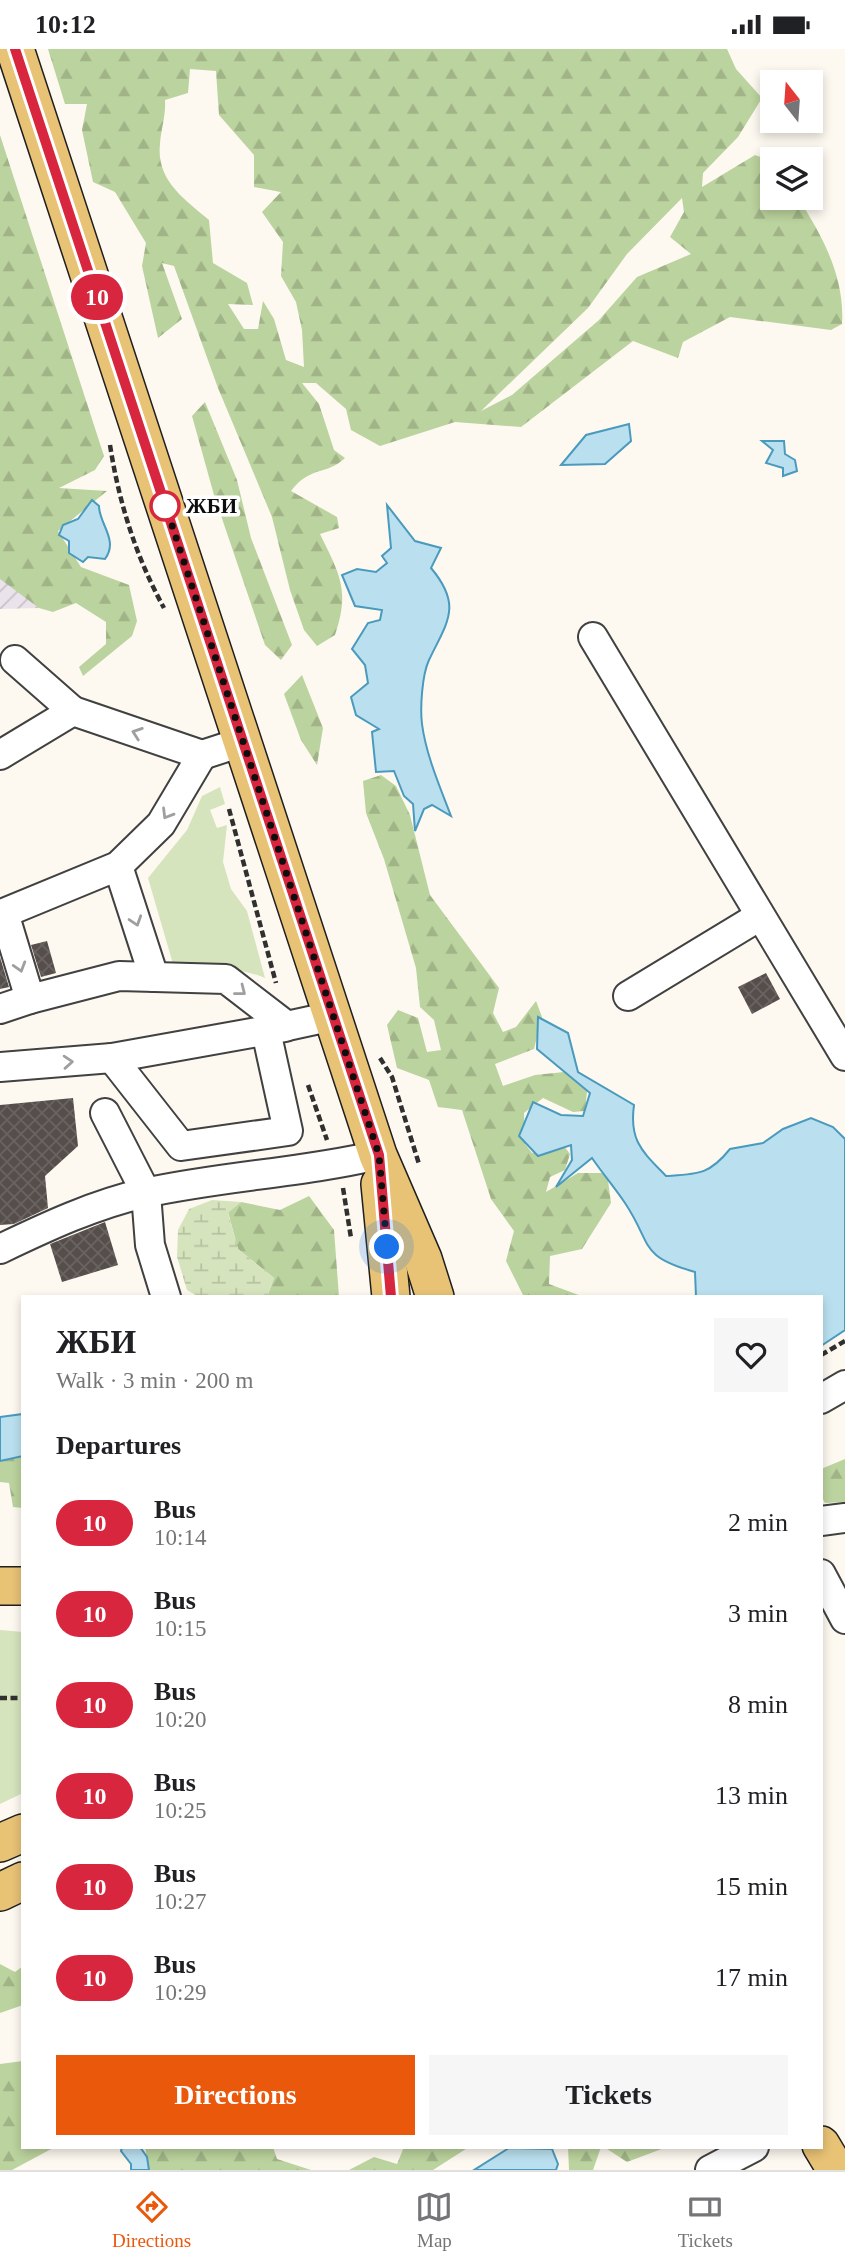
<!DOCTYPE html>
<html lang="en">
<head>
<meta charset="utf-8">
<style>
  :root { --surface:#fff; --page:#f6f6f6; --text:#202124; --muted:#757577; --line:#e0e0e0; --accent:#ea580c }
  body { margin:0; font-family:"Times New Roman",serif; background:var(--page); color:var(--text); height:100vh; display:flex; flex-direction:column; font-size:26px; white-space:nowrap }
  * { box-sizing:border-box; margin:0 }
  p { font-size:23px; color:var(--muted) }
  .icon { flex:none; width:38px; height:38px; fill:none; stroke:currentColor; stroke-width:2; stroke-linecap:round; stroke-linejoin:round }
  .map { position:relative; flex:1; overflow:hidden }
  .side { position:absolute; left:21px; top:1246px; width:802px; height:854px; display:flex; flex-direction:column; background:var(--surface); border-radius:0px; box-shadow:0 4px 10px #0003 }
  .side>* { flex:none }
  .badge { padding:0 14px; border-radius:23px; font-size:24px; line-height:46px }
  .needle { width:46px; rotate:343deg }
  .controls { position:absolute; left:760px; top:21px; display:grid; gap:14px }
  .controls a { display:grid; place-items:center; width:63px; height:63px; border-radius:0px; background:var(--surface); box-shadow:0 4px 10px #0003; font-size:35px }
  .you { position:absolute; width:35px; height:35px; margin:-18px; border:5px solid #fff; border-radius:50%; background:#1a73e8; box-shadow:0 0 0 10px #1a73e833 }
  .map>.badge { position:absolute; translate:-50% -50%; box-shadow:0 0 0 4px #fff }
  h2 { padding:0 35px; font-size:26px; line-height:63px }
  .round { display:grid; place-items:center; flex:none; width:74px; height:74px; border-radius:0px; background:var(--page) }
  .overview { display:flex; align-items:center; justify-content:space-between; height:119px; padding:0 35px }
  h1 { font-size:33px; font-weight:800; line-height:52px }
  .primary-button { display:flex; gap:14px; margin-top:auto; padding:14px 35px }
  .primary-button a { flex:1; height:80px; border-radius:0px; background:var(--accent); color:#fff; font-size:28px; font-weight:800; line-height:80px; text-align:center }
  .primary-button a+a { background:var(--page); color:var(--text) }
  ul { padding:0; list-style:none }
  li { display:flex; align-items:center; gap:21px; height:91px; padding:0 35px }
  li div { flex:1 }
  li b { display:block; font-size:26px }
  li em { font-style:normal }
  li .badge { min-width:77px; font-weight:700; text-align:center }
  .status { display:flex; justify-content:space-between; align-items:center; height:49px; padding:0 35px; background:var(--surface); direction:ltr }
  .status svg { height:19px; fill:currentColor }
  .menu { display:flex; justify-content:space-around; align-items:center; height:98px; border-top:2px solid var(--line); background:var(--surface); font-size:19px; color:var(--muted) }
  .menu a { display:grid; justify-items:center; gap:4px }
  .menu .active { color:var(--accent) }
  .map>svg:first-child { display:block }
  .industrial { fill:url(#industrial-furrows) }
  .grass { fill:#d5e4bd }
  .forest { fill:url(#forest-firs); fill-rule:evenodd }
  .wetland { fill:url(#wetland-marsh) }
  .water { fill:#bae0ef; stroke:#4a9abd; stroke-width:2 }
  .building { fill:url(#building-cross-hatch) }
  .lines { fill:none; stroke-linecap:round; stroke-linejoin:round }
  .minor-casing { stroke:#414141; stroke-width:32 }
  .major-casing { stroke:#1f1f1f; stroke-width:40 }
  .path { stroke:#303030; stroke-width:4.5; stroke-dasharray:7 3.5; stroke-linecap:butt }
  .minor { stroke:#fff; stroke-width:28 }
  .major { stroke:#e8c275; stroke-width:37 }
  .oneway { stroke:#9f9f9f }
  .line-casing { stroke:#fff; stroke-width:16 }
  .line { stroke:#d7263d; stroke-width:10 }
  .walk { stroke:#0e0e0e; stroke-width:7; stroke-dasharray:0 12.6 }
  .stop-dot { fill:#fff; stroke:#d7263d; stroke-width:3.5 }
  .labels { text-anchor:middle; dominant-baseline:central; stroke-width:7; stroke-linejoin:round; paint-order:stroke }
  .stop-label { font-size:21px; font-weight:bold; fill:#0e0e0e; stroke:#fff; text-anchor:start }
</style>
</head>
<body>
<div class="status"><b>10:12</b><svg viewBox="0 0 49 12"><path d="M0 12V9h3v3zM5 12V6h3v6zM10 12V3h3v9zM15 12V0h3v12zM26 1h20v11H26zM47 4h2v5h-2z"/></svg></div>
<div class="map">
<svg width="845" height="2121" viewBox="0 0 845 2121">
  <defs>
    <pattern id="industrial-furrows" width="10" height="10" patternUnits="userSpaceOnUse" patternTransform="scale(1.75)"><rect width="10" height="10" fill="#eae3eb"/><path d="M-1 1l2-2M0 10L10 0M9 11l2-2" fill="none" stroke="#c8c2c8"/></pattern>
    <pattern id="forest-firs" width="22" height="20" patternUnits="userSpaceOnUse" patternTransform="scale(1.75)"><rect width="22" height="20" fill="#bbd39e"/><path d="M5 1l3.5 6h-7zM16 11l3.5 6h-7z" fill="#a0b487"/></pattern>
    <pattern id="wetland-marsh" width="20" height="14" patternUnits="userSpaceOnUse" patternTransform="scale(1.75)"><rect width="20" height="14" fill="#d5e4bd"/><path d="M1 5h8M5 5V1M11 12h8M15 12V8" fill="none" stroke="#b6c2a1"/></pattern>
    <pattern id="building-cross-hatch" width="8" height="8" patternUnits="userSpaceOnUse" patternTransform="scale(1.75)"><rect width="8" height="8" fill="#554e4b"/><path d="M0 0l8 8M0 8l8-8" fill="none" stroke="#696361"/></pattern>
  </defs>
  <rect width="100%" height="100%" fill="#fdf9f0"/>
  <path class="industrial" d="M 0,432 L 40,545 L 39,559 L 0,560 Z"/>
  <g class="grass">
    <path d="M 220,738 L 225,755 L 210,761 L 217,779 L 227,776 L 223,813 L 231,840 L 247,862 L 265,929 C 235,916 205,922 173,915 L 148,829 L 187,781 L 202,747 Z"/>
    <path d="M 0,1581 L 23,1583 L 23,1744 L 0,1755 Z"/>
  </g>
  <g class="forest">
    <path d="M 48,0 L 727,0 L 736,20 L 762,49 L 738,88 L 703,124 L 702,138 L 755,106 L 772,112 L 772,149 L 798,149 C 822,186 845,228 842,275 L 831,281 L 730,268 L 683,293 L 678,309 L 633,292 L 521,378 L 455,373 L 380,397 L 351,381 L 346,360 L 316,334 L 302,334 L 319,355 L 334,401 L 345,409 C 326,427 311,416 291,442 L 337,468 L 339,479 L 320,485 C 340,526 350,541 335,586 L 317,597 L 304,581 L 290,541 L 272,468 L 218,339 L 174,217 L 162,214 L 182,270 L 158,289 L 142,217 L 146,194 L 115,143 L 93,133 L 82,81 L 87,55 L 65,55 ZM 190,20 L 216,22 L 219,66 L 254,106 L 254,138 L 281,143 L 262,163 L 283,193 L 281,227 L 296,253 L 302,281 L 304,318 L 286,311 L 274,270 L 263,252 L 258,280 L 244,280 L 228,255 L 253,256 L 247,234 L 213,214 L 209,171 C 184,150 156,131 160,95 C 161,79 166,67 165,51 L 188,44 ZM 682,149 L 684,163 L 670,188 L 691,205 L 637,228 L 599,271 L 512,346 L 481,362 L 588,259 L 627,205 Z"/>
    <path d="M 0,86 L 104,407 L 95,421 L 59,439 L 107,442 L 58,482 L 81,518 L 129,536 L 137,572 L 132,587 L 83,627 L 79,618 L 106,595 L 106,573 L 76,554 L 53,563 L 39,559 L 0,530 Z"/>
    <path d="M 205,353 L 237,431 L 251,489 L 292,596 L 281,611 L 265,596 L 214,446 L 192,367 Z"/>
    <path d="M 302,626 L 323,679 L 317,716 L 301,691 L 284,645 Z"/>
    <path d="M 381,726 L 396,737 L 410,766 L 430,846 L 499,939 L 493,964 L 503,983 L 516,978 L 536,952 L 542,968 L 534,1000 L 495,1015 L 503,1037 L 535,1026 L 564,1023 L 587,1042 L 585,1062 L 573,1063 L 543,1049 L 524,1064 L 525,1095 L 532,1104 L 564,1097 L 570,1105 L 565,1121 L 550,1128 L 546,1143 L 578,1124 L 607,1124 L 611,1154 L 582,1200 L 550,1207 L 549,1235 L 584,1248 L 524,1248 L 506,1212 L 514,1182 L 491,1150 L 462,1061 L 438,1058 L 429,1031 L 397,1019 L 387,976 L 398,961 L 418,969 L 427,1003 L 441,1001 L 434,971 L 420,958 L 416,919 L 384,810 L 366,764 L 363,732 Z"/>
    <path d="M 309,1147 L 334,1181 L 339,1248 L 267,1248 L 274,1229 L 238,1200 L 228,1163 L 241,1153 L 280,1161 Z"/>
    <path d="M 23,1407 L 23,1459 L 13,1458 L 9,1434 L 0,1433 L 0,1412 Z"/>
    <path d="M 845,1410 L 845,1453 L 825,1454 L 821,1447 L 821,1420 Z"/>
    <path d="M 0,1915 L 15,1923 L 23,1917 L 23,1956 L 0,1964 Z"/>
    <path d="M 23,2012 L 23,2098 L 55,2098 L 12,2121 L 0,2121 L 0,2015 Z"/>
    <path d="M 145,2098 L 273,2098 L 277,2110 L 311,2121 L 149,2121 Z"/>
    <path d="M 404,2098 L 469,2098 L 433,2121 L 349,2121 L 374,2108 L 397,2115 Z"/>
    <path d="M 568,2098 L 601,2098 L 593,2121 L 569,2121 Z"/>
    <path d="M 604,2098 L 667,2098 L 627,2113 Z"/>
  </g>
  <path class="wetland" d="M 212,1151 L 241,1153 L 228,1164 L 238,1200 L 274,1229 L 267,1248 L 199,1248 L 187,1241 L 177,1208 L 178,1181 L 189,1160 Z"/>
  <g class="water">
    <path d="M 629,375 L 631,392 L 605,415 L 561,416 L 586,386 Z"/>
    <path d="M 762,392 L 784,392 L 785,405 L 795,411 L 797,422 L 783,427 L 783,419 L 766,414 L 773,401 Z"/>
    <path d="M 92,451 L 99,457 C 99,475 119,491 105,510 L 88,508 L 83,513 L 69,504 L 69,492 L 59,486 L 63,476 L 78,470 Z"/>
    <path d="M 387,456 L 415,492 L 441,499 L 431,519 C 463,557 447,573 429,611 C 422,626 420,659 422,675 C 426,706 440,738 451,767 L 432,756 L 424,760 L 415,782 L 413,755 L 404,747 L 394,722 L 376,723 L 372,683 L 379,680 L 356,666 L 351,648 L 368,634 L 365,616 L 352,600 L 368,574 L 380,571 L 382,561 L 355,557 L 342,526 L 357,520 L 376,523 L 387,514 L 382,507 L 391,499 Z"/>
    <path d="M 538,968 L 568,984 L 578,1023 L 634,1056 C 629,1092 642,1102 666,1127 C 698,1125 709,1126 730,1100 L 763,1094 L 783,1080 L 811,1069 L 833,1078 L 845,1090 L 845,1281 L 821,1297 L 821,1248 L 696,1248 L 695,1223 C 638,1207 653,1196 625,1154 C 615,1139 603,1125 592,1109 L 556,1138 L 572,1111 L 571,1096 L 538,1107 L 519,1087 L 533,1053 L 561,1066 L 583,1067 L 590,1044 L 537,1000 Z"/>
    <path d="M 23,1365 L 23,1407 L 0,1412 L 0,1368 Z"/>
    <path d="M 122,2098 L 140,2098 L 147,2108 L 149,2121 L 131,2121 L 131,2115 L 121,2102 Z"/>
    <path d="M 509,2099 L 552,2100 L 558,2115 L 556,2121 L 474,2121 Z"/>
  </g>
  <g class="building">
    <path d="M 47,892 L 56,924 L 41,928 L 31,896 Z"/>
    <path d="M 0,908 L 9,938 L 0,940 Z"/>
    <path d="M 766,924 L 780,950 L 752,965 L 738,938 Z"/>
    <path d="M 73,1049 L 78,1097 L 45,1127 L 48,1159 L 14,1175 L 0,1176 L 0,1056 Z"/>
    <path d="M 105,1173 L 118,1216 L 62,1233 L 50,1195 Z"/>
  </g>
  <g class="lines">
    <g class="minor-casing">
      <g id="minor">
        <path d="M 593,588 L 845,1007"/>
        <path d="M 15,611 L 73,662"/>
        <path d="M 0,706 L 73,662 L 202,706 L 242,693"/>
        <path d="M 202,706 L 161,775 L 118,817 L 4,864 L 30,950 L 119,927 L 226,930 L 287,977 L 333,967"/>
        <path d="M 118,817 L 154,928"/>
        <path d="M 628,947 L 760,867"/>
        <path d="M 0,960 L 30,950"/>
        <path d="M 112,1009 L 181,1097 L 288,1082 L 266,982"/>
        <path d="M 0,1018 L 112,1009 L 285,978"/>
        <path d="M 105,1064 L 146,1144 L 150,1196 L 166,1248"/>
        <path d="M 0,1200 C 46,1178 95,1155 145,1144 C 222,1127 302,1124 378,1106"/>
        <path d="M 821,1350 L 845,1336"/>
        <path d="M 821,1472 L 845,1469"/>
        <path d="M 821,1525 L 845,1570"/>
        <path d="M 710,2121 L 754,2098"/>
      </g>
    </g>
    <g class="major-casing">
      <g id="major">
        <path d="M 15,0 L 378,1106 L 423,1210 L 435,1248"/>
        <path d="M 380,1135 L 391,1248"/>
        <path d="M 0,1537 L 23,1537"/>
        <path d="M 0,1794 L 23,1784"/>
        <path d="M 0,1843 L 23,1832"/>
        <path d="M 821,2096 L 836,2121"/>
      </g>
    </g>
    <g class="path">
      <path d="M 110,396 C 119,454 136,508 164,559"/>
      <path d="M 229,760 L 276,934"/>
      <path d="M 380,1009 L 392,1028 L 419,1115"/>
      <path d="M 308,1036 L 327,1091"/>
      <path d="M 343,1139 L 351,1189"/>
      <path d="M 821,1306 L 845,1292"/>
      <path d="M 0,1649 L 23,1649"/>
    </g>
    <use href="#minor" class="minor"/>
    <use href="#major" class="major"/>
  </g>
  <defs><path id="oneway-chevron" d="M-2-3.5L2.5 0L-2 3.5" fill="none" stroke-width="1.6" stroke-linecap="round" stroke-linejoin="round" transform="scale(1.75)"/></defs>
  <g class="oneway">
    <use href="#oneway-chevron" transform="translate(137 684) rotate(-161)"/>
    <use href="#oneway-chevron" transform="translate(167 765) rotate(121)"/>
    <use href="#oneway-chevron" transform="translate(136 872) rotate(72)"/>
    <use href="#oneway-chevron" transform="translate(20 918) rotate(73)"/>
    <use href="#oneway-chevron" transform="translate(241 942) rotate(38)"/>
    <use href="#oneway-chevron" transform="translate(68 1013) rotate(-4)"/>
  </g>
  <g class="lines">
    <g class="line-casing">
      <path id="line" d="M 15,0 L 379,1106 L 391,1248"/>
    </g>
    <use href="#line" class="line"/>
    <path class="walk" d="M 165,457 L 163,449 L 379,1106 L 387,1198"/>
  </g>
  <circle class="stop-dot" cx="165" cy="457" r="14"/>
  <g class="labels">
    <g class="stop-label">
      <text x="186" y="457">ЖБИ</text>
    </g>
  </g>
</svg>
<div class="controls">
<a><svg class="needle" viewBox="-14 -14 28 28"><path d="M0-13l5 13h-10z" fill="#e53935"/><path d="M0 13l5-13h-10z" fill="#757577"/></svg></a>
<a><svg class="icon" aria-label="layers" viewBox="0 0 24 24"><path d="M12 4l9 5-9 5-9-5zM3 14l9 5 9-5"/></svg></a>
</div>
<div class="you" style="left:387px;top:1198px"></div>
<b class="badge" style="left:97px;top:248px;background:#d7263d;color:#fff">10</b>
<section class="side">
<div class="overview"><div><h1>ЖБИ</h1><p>Walk · 3 min · 200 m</p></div><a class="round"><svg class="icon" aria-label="heart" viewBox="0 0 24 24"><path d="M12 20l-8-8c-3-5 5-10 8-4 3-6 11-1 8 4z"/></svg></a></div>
<h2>Departures</h2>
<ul>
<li><span class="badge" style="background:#d7263d;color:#fff">10</span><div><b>Bus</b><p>10:14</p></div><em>2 min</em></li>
<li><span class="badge" style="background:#d7263d;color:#fff">10</span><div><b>Bus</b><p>10:15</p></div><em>3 min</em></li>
<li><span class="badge" style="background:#d7263d;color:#fff">10</span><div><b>Bus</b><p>10:20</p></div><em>8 min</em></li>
<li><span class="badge" style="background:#d7263d;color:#fff">10</span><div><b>Bus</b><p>10:25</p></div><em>13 min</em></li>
<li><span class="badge" style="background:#d7263d;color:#fff">10</span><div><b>Bus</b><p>10:27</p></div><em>15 min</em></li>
<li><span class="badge" style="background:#d7263d;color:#fff">10</span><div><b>Bus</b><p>10:29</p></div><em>17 min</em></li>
</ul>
<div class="primary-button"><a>Directions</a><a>Tickets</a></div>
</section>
</div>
<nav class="menu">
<a class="active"><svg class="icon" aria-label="directions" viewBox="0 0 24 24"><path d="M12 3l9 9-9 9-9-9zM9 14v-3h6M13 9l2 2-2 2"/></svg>Directions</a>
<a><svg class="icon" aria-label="map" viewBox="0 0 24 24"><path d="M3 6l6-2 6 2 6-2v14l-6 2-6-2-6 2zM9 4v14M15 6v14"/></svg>Map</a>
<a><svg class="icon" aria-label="tickets" viewBox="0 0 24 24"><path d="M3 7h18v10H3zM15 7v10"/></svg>Tickets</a>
</nav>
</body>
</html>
